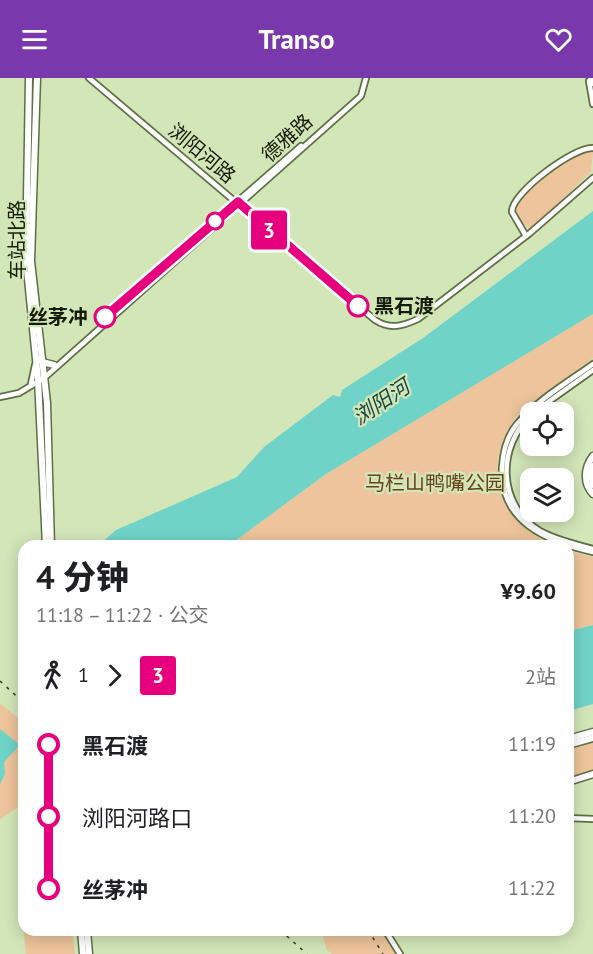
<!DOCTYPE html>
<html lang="zh">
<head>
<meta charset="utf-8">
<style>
  :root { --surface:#fff; --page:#f2f2f2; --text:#202124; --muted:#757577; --accent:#7938ac }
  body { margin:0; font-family:"PT Sans","Noto Sans SC",sans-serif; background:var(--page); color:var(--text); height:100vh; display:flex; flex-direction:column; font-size:22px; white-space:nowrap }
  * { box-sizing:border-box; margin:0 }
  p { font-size:20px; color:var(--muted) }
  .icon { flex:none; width:33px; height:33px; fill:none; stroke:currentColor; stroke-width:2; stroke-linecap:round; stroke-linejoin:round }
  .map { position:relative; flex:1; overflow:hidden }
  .drawer { position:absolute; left:18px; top:462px; width:556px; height:396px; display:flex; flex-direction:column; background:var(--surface); border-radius:18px; box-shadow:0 3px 15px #0003 }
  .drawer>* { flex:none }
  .badge { padding:0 12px; border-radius:4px; font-size:21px; line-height:39px }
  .buttons { position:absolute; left:520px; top:324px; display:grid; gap:12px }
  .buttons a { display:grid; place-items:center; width:54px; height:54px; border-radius:12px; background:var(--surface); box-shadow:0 3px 15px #0003; font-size:30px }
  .map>.badge { position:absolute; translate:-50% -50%; box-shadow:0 0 0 3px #fff }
  .legs { display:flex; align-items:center; gap:9px; height:66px; padding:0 18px; font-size:20px }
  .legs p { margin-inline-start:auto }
  .headline { display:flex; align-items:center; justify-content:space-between; height:102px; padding:0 18px }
  h1 { font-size:33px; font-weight:800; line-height:45px }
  ul { padding:0 18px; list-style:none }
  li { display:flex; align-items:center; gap:21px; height:72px; font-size:22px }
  li i { display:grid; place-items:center; width:9px; height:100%; margin:0 8px; background:currentColor }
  li i::after { content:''; width:15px; height:15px; margin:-8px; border:4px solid; border-radius:50%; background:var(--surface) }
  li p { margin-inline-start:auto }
  li:first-child i { background:linear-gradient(#0000 50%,currentColor 0) }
  li:last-child i { background:linear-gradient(currentColor 50%,#0000 0) }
  header { display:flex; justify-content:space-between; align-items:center; height:78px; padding:0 18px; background:var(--accent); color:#fff; font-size:27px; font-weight:800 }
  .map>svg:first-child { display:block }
  .green { fill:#edc49b }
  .water { fill:#70d3c8 }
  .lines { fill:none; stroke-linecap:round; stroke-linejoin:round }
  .minor-casing { stroke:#5e6f45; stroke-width:8 }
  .major-casing { stroke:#5e6f45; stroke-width:9 }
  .highway-casing { stroke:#5e6f45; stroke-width:10 }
  .minor { stroke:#fff; stroke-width:4.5 }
  .major { stroke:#fff; stroke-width:6 }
  .highway { stroke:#fff; stroke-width:8 }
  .rail { stroke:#2f3722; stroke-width:1.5; stroke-dasharray:3 6; stroke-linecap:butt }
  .line-1-casing { stroke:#fff; stroke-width:14 }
  .line-1 { stroke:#e6007e; stroke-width:9 }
  .stop-1-dot { fill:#fff; stroke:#e6007e; stroke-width:3 }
  .labels { text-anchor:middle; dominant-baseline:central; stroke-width:4.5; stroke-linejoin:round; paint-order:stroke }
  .street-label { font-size:20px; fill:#161c0b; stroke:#d3e6b8 }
  .stop-label { font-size:20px; font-weight:bold; fill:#161c0b; stroke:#d3e6b8; text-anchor:start }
  .park-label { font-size:20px; fill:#67431a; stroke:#d3e6b8 }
  .water-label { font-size:21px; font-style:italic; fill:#194642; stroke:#d3e6b8 }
</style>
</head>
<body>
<header><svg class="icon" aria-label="menu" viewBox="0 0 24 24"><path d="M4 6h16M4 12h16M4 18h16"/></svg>Transo<svg class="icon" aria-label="heart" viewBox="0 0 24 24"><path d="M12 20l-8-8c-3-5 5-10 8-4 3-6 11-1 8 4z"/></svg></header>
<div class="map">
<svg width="593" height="876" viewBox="0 0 593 876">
  <rect width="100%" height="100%" fill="#d3e6b8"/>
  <g class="green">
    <path d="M 590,71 L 593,73 L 591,94 L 530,152 L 514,135 L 516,123 L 522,116 L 577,74 Z"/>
    <path d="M 593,236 L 593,280 L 516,339 C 479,391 499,442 554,468 L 228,468 L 326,396 Z"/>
    <path d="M 568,473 L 593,479 L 593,547 L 569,553 Z"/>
    <path d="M 0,626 L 24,644 L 24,726 L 0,741 Z"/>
    <path d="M 593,660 L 593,699 L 569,705 L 568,668 Z"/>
    <path d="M 22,838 L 24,852 L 72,852 L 75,876 L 26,876 Z"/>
    <path d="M 322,852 L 381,852 L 397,876 L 332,876 L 326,871 Z"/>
  </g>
  <g class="water">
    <path d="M 593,133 L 593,236 L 326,396 L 228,468 L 98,468 L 116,452 L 237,399 L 264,369 L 333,317 L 340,319 L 342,312 L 423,260 Z"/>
    <path d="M 593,547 L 593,626 L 569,633 L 569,553 Z"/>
    <path d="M 0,651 L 20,667 L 4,684 L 5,696 L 0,706 Z"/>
  </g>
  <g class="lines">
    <g class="minor-casing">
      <g id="minor">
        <path d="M 89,0 L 375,242 C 390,252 403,248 418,241 L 530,155 L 593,100"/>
        <path d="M 589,3 L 593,26"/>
        <path d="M 526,158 L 512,134 C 511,115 575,68 593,70"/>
        <path d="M 129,218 L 301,68"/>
        <path d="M 593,286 C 568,304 537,322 517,346 C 507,358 503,373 502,389 C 499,444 548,464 593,474"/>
        <path d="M 31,306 L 35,287"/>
        <path d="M 0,319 L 19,315 L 44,300 L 361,18 L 366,0"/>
        <path d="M 534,334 L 593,292"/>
        <path d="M 531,337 C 497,369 497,427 540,453 C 556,462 575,466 593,471"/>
        <path d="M 568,740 L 593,741"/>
        <path d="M 385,852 L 400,876"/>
      </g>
    </g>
    <g class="major-casing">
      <g id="major">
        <path d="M 29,0 L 26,181 L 38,301 L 46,468"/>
        <path d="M 37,0 L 31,183 L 47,325 L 51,468"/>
        <path d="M 42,284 L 54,287"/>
        <path d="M 593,378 C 584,390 583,405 593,416"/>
        <path d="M 593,388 L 591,396 L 593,407"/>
        <path d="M 568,661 L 593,654"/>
        <path d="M 568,667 L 593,660"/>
        <path d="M 568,704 L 593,696"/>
        <path d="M 81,852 L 83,876"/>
        <path d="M 87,852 L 89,876"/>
      </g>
    </g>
    <g class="highway-casing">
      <path id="highway" d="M 592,0 L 593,4"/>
    </g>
    <use href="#minor" class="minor"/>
    <use href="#major" class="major"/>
    <use href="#highway" class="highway"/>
    <g class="rail">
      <path d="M 0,603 L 24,625"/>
      <path d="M 280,852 L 307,876"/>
      <path d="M 368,852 L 383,876"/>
    </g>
  </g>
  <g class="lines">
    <g class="line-1-casing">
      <path id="line-1" d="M 105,239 L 238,124 L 358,228"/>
    </g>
    <use href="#line-1" class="line-1"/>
  </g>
  <g class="stop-1-dot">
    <circle cx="215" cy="143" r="8"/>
    <circle cx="358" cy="228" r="10"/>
    <circle cx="105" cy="239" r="10"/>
  </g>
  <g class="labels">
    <g class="street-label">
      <text transform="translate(287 60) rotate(-42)">德雅路</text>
      <text transform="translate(202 75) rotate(40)">浏阳河路</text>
      <text transform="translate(17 162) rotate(-90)">车站北路</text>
    </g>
    <g class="stop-label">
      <text x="374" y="228">黑石渡</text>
      <text x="88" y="239" text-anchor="end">丝茅冲</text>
    </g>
    <g class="park-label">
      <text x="435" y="405">马栏山鸭嘴公园</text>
    </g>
    <g class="water-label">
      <text transform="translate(381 324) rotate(-34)">浏阳河</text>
    </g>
  </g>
</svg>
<div class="buttons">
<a><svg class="icon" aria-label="locate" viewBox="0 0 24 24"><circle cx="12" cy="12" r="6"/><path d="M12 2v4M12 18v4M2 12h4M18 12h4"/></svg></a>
<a><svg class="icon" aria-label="layers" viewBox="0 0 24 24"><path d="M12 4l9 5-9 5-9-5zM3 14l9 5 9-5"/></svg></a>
</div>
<b class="badge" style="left:269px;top:152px;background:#e6007e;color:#fff">3</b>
<section class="drawer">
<div class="headline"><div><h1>4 分钟</h1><p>11:18 – 11:22 · 公交</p></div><b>¥9.60</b></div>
<div class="legs"><svg class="icon" aria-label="walk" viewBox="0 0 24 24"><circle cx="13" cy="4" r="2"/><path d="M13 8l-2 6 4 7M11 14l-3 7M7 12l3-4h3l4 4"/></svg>1<svg class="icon" aria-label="forward" viewBox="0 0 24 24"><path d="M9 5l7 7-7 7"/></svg><b class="badge" style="background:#e6007e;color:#fff">3</b><p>2站</p></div>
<ul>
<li><i style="color:#e6007e"></i><b>黑石渡</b><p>11:19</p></li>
<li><i style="color:#e6007e"></i><span>浏阳河路口</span><p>11:20</p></li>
<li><i style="color:#e6007e"></i><b>丝茅冲</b><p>11:22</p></li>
</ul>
</section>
</div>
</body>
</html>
